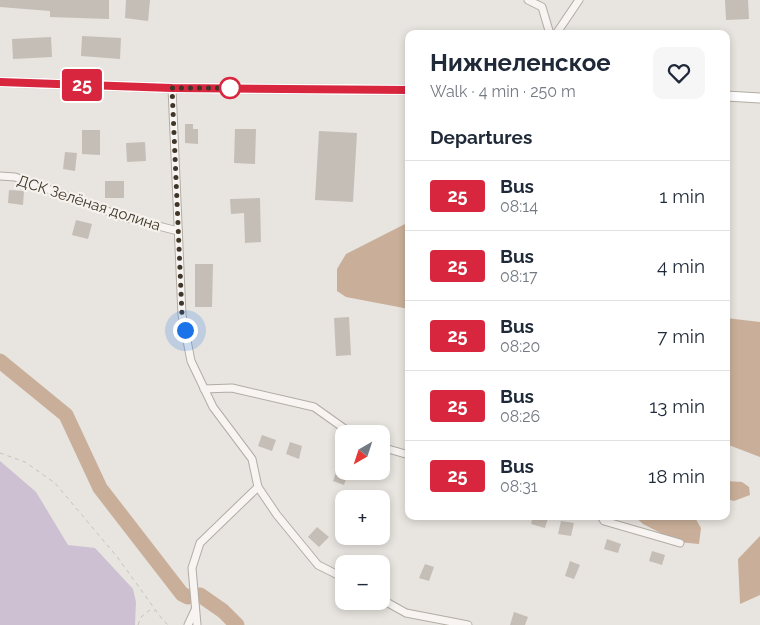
<!DOCTYPE html>
<html lang="en">
<head>
<meta charset="utf-8">
<style>
  :root { --surface:#fff; --page:#f6f6f7; --text:#1f2937; --muted:#747a83; --line:#e0e1e3 }
  body { margin:0; font-family:Raleway,sans-serif; background:var(--page); color:var(--text); height:100vh; display:flex; flex-direction:column; font-size:19px; white-space:nowrap }
  * { box-sizing:border-box; margin:0 }
  p { font-size:16px; color:var(--muted) }
  .icon { flex:none; width:28px; height:28px; fill:none; stroke:currentColor; stroke-width:2; stroke-linecap:round; stroke-linejoin:round }
  .map { position:relative; flex:1; overflow:hidden }
  .panel { position:absolute; left:405px; top:30px; width:325px; height:490px; display:flex; flex-direction:column; background:var(--surface); border-radius:10px; box-shadow:0 2px 8px #0003 }
  .panel>* { flex:none }
  .badge { padding:0 10px; border-radius:4px; font-size:18px; line-height:32px }
  .needle { width:32px; rotate:219deg }
  .controls { position:absolute; left:335px; top:425px; display:grid; gap:10px }
  .controls a { display:grid; place-items:center; width:55px; height:55px; border-radius:10px; background:var(--surface); box-shadow:0 2px 8px #0003; font-size:25px }
  .you { position:absolute; width:25px; height:25px; margin:-12px; border:4px solid #fff; border-radius:50%; background:#1a73e8; box-shadow:0 0 0 8px #1a73e833 }
  .map>.badge { position:absolute; translate:-50% -50%; box-shadow:0 0 0 2px #fff }
  h2 { padding:0 25px; font-size:19px; line-height:45px }
  .round { display:grid; place-items:center; flex:none; width:52px; height:52px; border-radius:10px; background:var(--page) }
  .head { display:flex; align-items:center; justify-content:space-between; height:85px; padding:0 25px }
  h1 { font-size:24px; font-weight:700; line-height:38px }
  ul { padding:0; list-style:none }
  li { display:flex; align-items:center; gap:15px; height:70px; padding:0 25px; border-top:1px solid var(--line) }
  li div { flex:1 }
  li b { display:block; font-size:19px }
  li em { font-style:normal }
  li .badge { min-width:55px; font-weight:700; text-align:center }
  .map>svg:first-child { display:block }
  .green { fill:#ccc0d2 }
  .water { fill:#c9af99 }
  .lines { fill:none; stroke-linecap:round; stroke-linejoin:round }
  .river { stroke:#c9af99; stroke-width:15 }
  .building { fill:#c5beb6 }
  .street-casing { stroke:#b2aca4; stroke-width:9 }
  .secondary-casing { stroke:#b2aca4; stroke-width:11 }
  .path { stroke:#c7c2bd; stroke-width:1; stroke-dasharray:4 4; stroke-linecap:butt }
  .street { stroke:#f7f4f2; stroke-width:7 }
  .secondary { stroke:#fff; stroke-width:9 }
  .line-casing { stroke:#fff; stroke-width:11 }
  .line { stroke:#d7263d; stroke-width:8 }
  .walk { stroke:#3f3528; stroke-width:5; stroke-dasharray:0 9 }
  .stop-dot { fill:#fff; stroke:#d7263d; stroke-width:2.5 }
  .labels { text-anchor:middle; dominant-baseline:central; stroke-width:4.5; stroke-linejoin:round; paint-order:stroke }
  .street-label { font-size:15px; fill:#3f3528; stroke:#f6f2ee }
</style>
</head>
<body>
<div class="map">
<svg width="760" height="625" viewBox="0 0 760 625">
  <rect width="100%" height="100%" fill="#e8e4df"/>
  <path class="green" d="M 0,461 L 36,492 L 68,545 L 95,548 L 133,589 L 136,602 L 135,625 L 0,625 Z"/>
  <g class="water">
    <path d="M 409,222 L 409,309 L 346,297 L 337,291 L 337,269 L 346,254 Z"/>
    <path d="M 726,318 L 760,322 L 760,457 L 726,444 Z"/>
    <path d="M 726,481 L 742,482 L 749,487 L 750,495 L 734,501 L 726,499 Z"/>
    <path d="M 634,516 L 694,516 L 701,528 L 699,544 L 678,542 L 643,524 Z"/>
    <path d="M 760,536 L 760,595 L 740,604 L 738,559 Z"/>
  </g>
  <g class="lines">
    <g class="river">
      <path d="M 0,361 L 66,415 L 100,488 L 182,594 L 188,597"/>
      <path d="M 200,595 L 223,611 L 237,625"/>
    </g>
  </g>
  <g class="building">
    <path d="M 0,0 L 109,0 L 109,19 L 50,17 L 50,11 L 0,7 Z"/>
    <path d="M 126,0 L 150,0 L 148,21 L 125,18 Z"/>
    <path d="M 725,0 L 748,0 L 749,19 L 726,20 Z"/>
    <path d="M 82,36 L 121,38 L 120,59 L 81,56 Z"/>
    <path d="M 51,37 L 52,57 L 13,59 L 12,39 Z"/>
    <path d="M 185,124 L 193,124 L 193,129 L 198,129 L 198,144 L 185,143 Z"/>
    <path d="M 235,129 L 256,129 L 255,164 L 234,163 Z"/>
    <path d="M 82,130 L 100,130 L 100,155 L 82,154 Z"/>
    <path d="M 319,131 L 357,133 L 353,202 L 315,200 Z"/>
    <path d="M 145,142 L 146,161 L 127,162 L 126,143 Z"/>
    <path d="M 65,152 L 77,153 L 75,171 L 63,169 Z"/>
    <rect x="105" y="181" width="19" height="17"/>
    <path d="M 9,190 L 24,191 L 23,205 L 8,203 Z"/>
    <path d="M 260,198 L 261,242 L 245,243 L 244,213 L 231,214 L 230,199 Z"/>
    <path d="M 76,220 L 92,224 L 88,239 L 72,235 Z"/>
    <path d="M 195,264 L 213,264 L 212,307 L 195,307 Z"/>
    <path d="M 349,317 L 351,355 L 336,356 L 334,318 Z"/>
    <path d="M 262,435 L 276,440 L 272,451 L 258,446 Z"/>
    <path d="M 290,442 L 302,446 L 299,459 L 286,454 Z"/>
    <path d="M 337,469 L 348,473 L 344,485 L 333,481 Z"/>
    <path d="M 533,516 L 548,518 L 545,528 L 531,524 Z"/>
    <path d="M 561,521 L 574,523 L 571,536 L 558,534 Z"/>
    <path d="M 317,527 L 329,537 L 319,547 L 308,537 Z"/>
    <path d="M 607,539 L 621,544 L 618,553 L 604,549 Z"/>
    <path d="M 652,551 L 665,555 L 662,565 L 649,561 Z"/>
    <path d="M 570,561 L 580,565 L 574,579 L 565,576 Z"/>
    <path d="M 425,564 L 434,567 L 429,581 L 419,578 Z"/>
    <path d="M 514,612 L 528,617 L 525,625 L 510,625 Z"/>
  </g>
  <g class="lines">
    <g class="street-casing">
      <g id="street">
        <path d="M 528,0 L 542,7 L 550,34"/>
        <path d="M 556,34 L 579,0"/>
        <path d="M 172,88 L 182,315 L 191,361 L 213,407 L 252,459 L 258,487 L 277,515 L 318,565 L 344,578"/>
        <path d="M 0,176 L 15,177 L 123,217 L 178,231"/>
        <path d="M 204,389 L 232,388 L 314,407 L 352,434"/>
        <path d="M 381,447 L 409,455"/>
        <path d="M 601,516 L 604,521 L 680,543"/>
        <path d="M 381,599 L 406,613 L 468,625"/>
        <path d="M 188,625 L 195,610"/>
        <path d="M 197,625 L 192,568 L 200,543 L 258,487"/>
      </g>
    </g>
    <g class="secondary-casing">
      <g id="secondary">
        <path d="M 0,82 L 172,88 L 409,90"/>
        <path d="M 726,96 L 760,98"/>
      </g>
    </g>
    <g class="path">
      <path d="M 0,453 L 25,462 L 55,483 L 118,558 L 162,619 L 168,625"/>
      <path d="M 138,625 L 141,617 L 150,610 L 155,611"/>
    </g>
    <use href="#street" class="street"/>
    <use href="#secondary" class="secondary"/>
  </g>
  <g class="lines">
    <g class="line-casing">
      <path id="line" d="M 0,82 L 172,88 L 409,90"/>
    </g>
    <use href="#line" class="line"/>
    <path class="walk" d="M 185,330 L 182,315 L 172,88 L 230,88"/>
  </g>
  <circle class="stop-dot" cx="230" cy="88" r="10"/>
  <g class="labels">
    <g class="street-label">
      <text transform="translate(89 203) rotate(18)">ДСК Зелёная долина</text>
    </g>
  </g>
</svg>
<div class="controls">
<a><svg class="needle" viewBox="-14 -14 28 28"><path d="M0-13l5 13h-10z" fill="#e53935"/><path d="M0 13l5-13h-10z" fill="#747a83"/></svg></a>
<a>+</a>
<a>−</a>
</div>
<div class="you" style="left:185px;top:330px"></div>
<b class="badge" style="left:82px;top:85px;background:#d7263d;color:#fff">25</b>
<section class="panel">
<div class="head"><div><h1>Нижнеленское</h1><p>Walk · 4 min · 250 m</p></div><a class="round"><svg class="icon" aria-label="heart" viewBox="0 0 24 24"><path d="M12 20l-8-8c-3-5 5-10 8-4 3-6 11-1 8 4z"/></svg></a></div>
<h2>Departures</h2>
<ul>
<li><span class="badge" style="background:#d7263d;color:#fff">25</span><div><b>Bus</b><p>08:14</p></div><em>1 min</em></li>
<li><span class="badge" style="background:#d7263d;color:#fff">25</span><div><b>Bus</b><p>08:17</p></div><em>4 min</em></li>
<li><span class="badge" style="background:#d7263d;color:#fff">25</span><div><b>Bus</b><p>08:20</p></div><em>7 min</em></li>
<li><span class="badge" style="background:#d7263d;color:#fff">25</span><div><b>Bus</b><p>08:26</p></div><em>13 min</em></li>
<li><span class="badge" style="background:#d7263d;color:#fff">25</span><div><b>Bus</b><p>08:31</p></div><em>18 min</em></li>
</ul>
</section>
</div>
</body>
</html>
